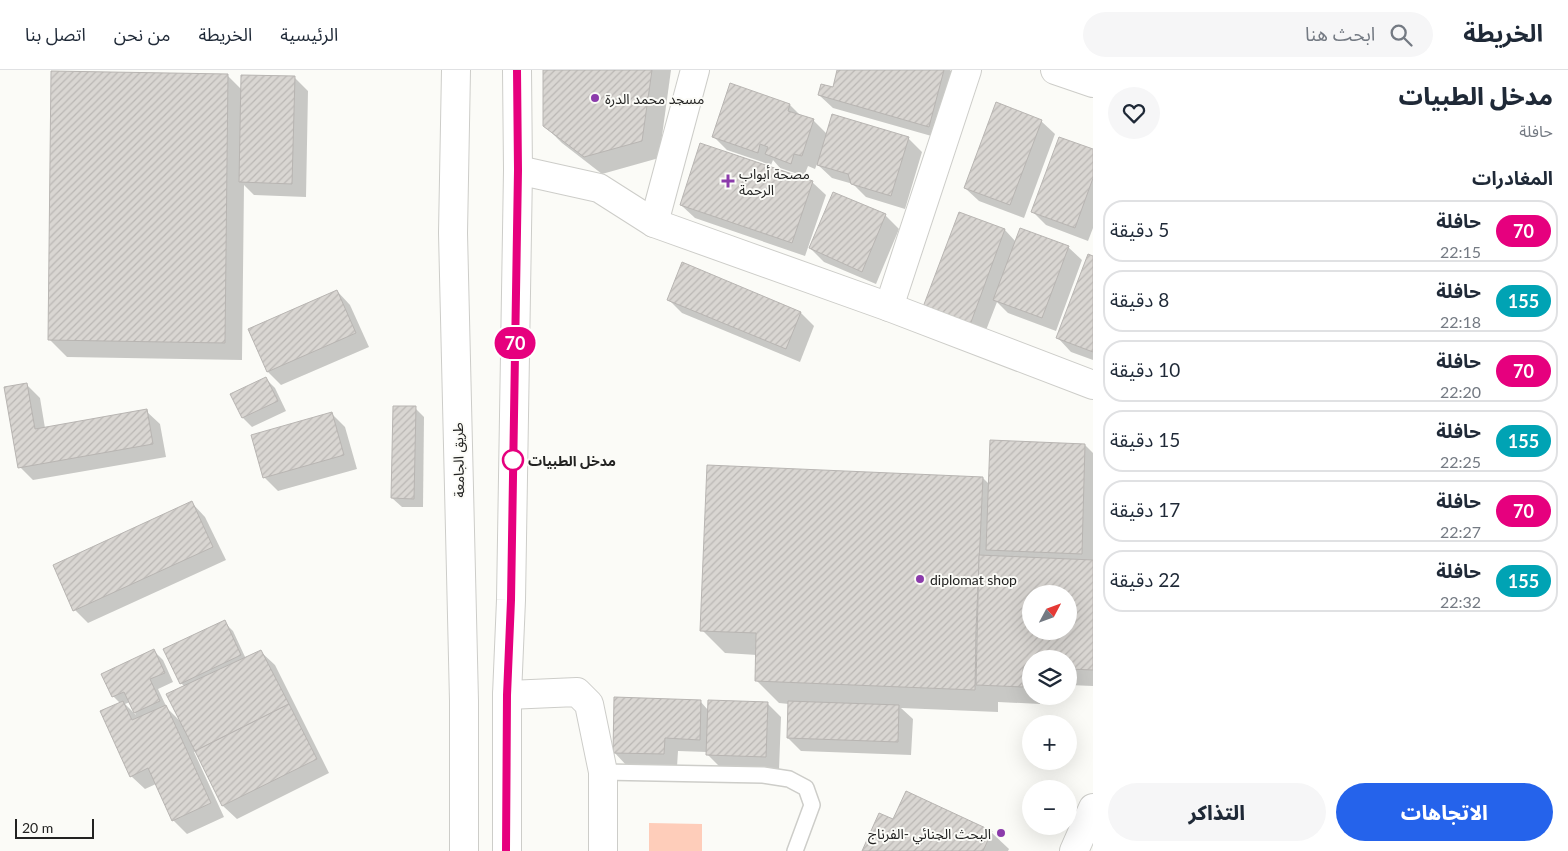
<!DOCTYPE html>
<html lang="ar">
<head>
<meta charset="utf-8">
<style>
  :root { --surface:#fff; --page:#f6f6f7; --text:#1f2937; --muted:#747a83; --line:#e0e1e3; --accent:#2563eb }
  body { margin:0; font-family:Lato,"Noto Sans Arabic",sans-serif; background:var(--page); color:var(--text); direction:rtl; height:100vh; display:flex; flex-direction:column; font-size:19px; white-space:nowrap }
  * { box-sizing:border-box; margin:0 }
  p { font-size:16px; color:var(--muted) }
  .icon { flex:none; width:28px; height:28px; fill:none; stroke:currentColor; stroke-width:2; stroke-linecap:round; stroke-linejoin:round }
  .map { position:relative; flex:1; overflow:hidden; direction:ltr }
  .details { display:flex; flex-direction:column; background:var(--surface); width:475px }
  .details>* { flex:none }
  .badge { padding:0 10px; border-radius:16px; font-size:18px; line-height:32px }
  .needle { width:32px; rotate:49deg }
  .fabs { position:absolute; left:1022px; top:515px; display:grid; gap:10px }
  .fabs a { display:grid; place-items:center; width:55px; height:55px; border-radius:50%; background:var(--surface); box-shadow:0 5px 20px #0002; font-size:25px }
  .scale { position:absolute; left:15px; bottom:12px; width:79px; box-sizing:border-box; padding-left:5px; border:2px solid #222221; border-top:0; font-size:14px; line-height:18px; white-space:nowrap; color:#222221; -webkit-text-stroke:4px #fbfbf7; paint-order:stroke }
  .map>.badge { position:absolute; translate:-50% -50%; box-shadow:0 0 0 2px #fff }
  h2 { padding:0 15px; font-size:19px; line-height:45px }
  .round { display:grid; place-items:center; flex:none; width:52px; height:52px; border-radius:26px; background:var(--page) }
  .head { display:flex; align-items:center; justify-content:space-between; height:85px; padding:0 15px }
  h1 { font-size:24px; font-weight:800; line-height:38px }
  .primary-button { display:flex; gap:10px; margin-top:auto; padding:10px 15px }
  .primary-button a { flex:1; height:58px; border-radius:30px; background:var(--accent); color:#fff; font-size:20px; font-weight:800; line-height:58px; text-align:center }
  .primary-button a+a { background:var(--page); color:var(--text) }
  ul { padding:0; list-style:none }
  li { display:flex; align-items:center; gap:15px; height:62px; margin:0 10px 8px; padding:0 5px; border:2px solid var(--line); border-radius:20px }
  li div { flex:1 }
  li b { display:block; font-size:19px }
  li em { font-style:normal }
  li .badge { min-width:55px; font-weight:700; text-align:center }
  header { display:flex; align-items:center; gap:30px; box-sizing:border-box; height:70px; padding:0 25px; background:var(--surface); border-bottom:1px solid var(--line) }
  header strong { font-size:24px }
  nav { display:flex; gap:28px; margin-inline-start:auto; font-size:18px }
  .search { width:350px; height:45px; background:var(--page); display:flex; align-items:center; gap:12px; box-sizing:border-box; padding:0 18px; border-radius:28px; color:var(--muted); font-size:19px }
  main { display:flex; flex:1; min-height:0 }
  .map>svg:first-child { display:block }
  .garden { fill:#fecdba }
  .shadow { fill:#0003; fill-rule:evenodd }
  .building { fill:url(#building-hatch); stroke:#b8b5b2; fill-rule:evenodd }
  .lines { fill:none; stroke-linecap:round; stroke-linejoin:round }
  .lane-casing { stroke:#cdcdc9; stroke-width:18 }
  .street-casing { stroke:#cdcdc9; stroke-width:30 }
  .highway-casing { stroke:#cdcdc9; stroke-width:30 }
  .lane { stroke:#fff; stroke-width:15 }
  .street { stroke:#fff; stroke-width:28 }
  .highway { stroke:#fff; stroke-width:28 }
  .line-casing { stroke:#fff; stroke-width:11 }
  .line { stroke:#e6007e; stroke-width:8 }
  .poi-dot { fill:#8b3bab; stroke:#fbfbf7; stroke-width:2 }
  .stop-dot { fill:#fff; stroke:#e6007e; stroke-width:2.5 }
  .labels { text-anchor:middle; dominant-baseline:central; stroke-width:4; stroke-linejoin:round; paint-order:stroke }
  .poi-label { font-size:14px; fill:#222221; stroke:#fbfbf7; text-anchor:start }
  .street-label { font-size:14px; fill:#222221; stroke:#fbfbf7 }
  .stop-label { font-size:14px; font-weight:bold; fill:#222221; stroke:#fbfbf7; text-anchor:start }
</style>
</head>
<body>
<header>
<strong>الخريطة</strong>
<div class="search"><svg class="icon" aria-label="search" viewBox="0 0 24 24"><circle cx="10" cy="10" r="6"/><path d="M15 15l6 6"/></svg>ابحث هنا</div>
<nav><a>الرئيسية</a><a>الخريطة</a><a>من نحن</a><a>اتصل بنا</a></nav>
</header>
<main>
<section class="details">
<div class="head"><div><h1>مدخل الطبيات</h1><p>حافلة</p></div><a class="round"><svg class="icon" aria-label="heart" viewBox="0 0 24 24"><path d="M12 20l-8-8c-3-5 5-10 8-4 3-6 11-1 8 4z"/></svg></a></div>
<h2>المغادرات</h2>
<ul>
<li><span class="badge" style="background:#e6007e;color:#fff">70</span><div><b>حافلة</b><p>22:15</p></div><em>5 دقيقة</em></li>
<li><span class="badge" style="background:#00a3b4;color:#fff">155</span><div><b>حافلة</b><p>22:18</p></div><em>8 دقيقة</em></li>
<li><span class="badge" style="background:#e6007e;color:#fff">70</span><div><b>حافلة</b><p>22:20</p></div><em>10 دقيقة</em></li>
<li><span class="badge" style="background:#00a3b4;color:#fff">155</span><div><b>حافلة</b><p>22:25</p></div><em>15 دقيقة</em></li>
<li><span class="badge" style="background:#e6007e;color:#fff">70</span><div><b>حافلة</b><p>22:27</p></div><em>17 دقيقة</em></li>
<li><span class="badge" style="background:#00a3b4;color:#fff">155</span><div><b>حافلة</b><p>22:32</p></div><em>22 دقيقة</em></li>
</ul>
<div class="primary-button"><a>الاتجاهات</a><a>التذاكر</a></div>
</section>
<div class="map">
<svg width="1093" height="781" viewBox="0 0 1093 781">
  <defs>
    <pattern id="building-hatch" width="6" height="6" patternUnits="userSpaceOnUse" patternTransform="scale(1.25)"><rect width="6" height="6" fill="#d9d6d2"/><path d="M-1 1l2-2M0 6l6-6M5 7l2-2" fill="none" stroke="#bab7b4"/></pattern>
  </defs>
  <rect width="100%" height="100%" fill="#fbfbf7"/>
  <path class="garden" d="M 649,753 L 702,754 L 702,781 L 649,781 Z"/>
  <g class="shadow">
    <path d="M 544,0 L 671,0 L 659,88 L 602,104 L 562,73 L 544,55 Z"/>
    <path d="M 839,0 L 950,0 L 959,9 L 942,69 L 833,38 L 819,25 L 833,19 Z"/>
    <path d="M 227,5 L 242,20 L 294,7 L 308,21 L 306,127 L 254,125 L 244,115 L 242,290 L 67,287 L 50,270 Z"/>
    <path d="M 731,15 L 790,35 L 801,46 L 814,51 L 827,64 L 908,68 L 922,82 L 905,139 L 866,127 L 853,114 L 832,108 L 817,94 L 815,99 L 808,96 L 804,106 L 780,98 L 773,90 L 771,95 L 727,80 L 713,66 Z"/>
    <path d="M 1041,51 L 1055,64 L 1024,148 L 979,131 L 965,118 Z"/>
    <path d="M 1060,68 L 1093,81 L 1093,158 L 1088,171 L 1046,155 L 1032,141 Z"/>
    <path d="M 812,112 L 826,125 L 805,186 L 695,148 L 681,135 Z"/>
    <path d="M 834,123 L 886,146 L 899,159 L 876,214 L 824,192 L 810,178 Z"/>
    <path d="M 1005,160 L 1016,172 L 1068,177 L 1082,190 L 1056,261 L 1008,243 L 997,232 L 983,268 L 938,251 Z"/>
    <path d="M 1089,185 L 1093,187 L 1093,290 L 1071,282 L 1058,268 Z"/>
    <path d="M 683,193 L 801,243 L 814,256 L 800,292 L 682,243 L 668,229 Z"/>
    <path d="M 337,221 L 350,235 L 369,277 L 281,315 L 268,302 Z"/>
    <path d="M 266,309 L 275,318 L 286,341 L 252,357 L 243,348 L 232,325 Z"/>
    <path d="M 26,314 L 40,328 L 45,358 L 146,341 L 160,354 L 166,387 L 33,410 L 20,397 Z"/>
    <path d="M 415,338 L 424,347 L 423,437 L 402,437 L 392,428 Z"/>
    <path d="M 332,344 L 345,357 L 357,399 L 278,421 L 264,407 Z"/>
    <path d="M 1085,375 L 1093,383 L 1093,616 L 1069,615 L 1069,589 L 1031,589 L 1031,626 L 1040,626 L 1040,634 L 998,632 L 998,642 L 901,638 L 913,649 L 911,685 L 801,681 L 788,668 L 789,634 L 779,633 L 756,610 L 757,585 L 725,583 L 702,560 L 983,408 L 990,415 ZM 1031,524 L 1069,524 L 1069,561 L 1031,561 Z"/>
    <path d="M 192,433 L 205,447 L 226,490 L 88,553 L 75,540 Z"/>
    <path d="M 224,552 L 233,561 L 246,589 L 261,582 L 275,595 L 329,703 L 237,749 L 223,736 L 196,681 L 194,682 L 224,747 L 187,764 L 173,750 L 156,714 L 145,719 L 131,706 L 120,633 L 113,626 L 154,581 L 163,590 L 173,612 L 158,619 L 167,638 L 180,651 L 185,617 L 181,613 ZM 130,632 L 136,645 L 125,634 Z"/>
    <path d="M 700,631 L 708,640 L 767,633 L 781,647 L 779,700 L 721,698 L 707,684 L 707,682 L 678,681 L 677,697 L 627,696 L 614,682 Z"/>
    <path d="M 894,750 L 991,762 L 1009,779 L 1008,781 L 863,781 Z"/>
  </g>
  <g class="building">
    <path d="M 543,0 L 652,0 L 642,71 L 584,87 L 543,56 Z"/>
    <path d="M 837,0 L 944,0 L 929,57 L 818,25 L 821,14 L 833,17 Z"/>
    <path d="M 51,1 L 228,4 L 225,273 L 48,270 Z"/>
    <path d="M 241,5 L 295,6 L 292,114 L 239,112 Z"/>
    <path d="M 730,13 L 790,34 L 788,41 L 814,49 L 802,86 L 794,84 L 791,94 L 765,84 L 768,77 L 760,74 L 758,83 L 712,67 Z"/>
    <path d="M 996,32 L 1042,50 L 1010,135 L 964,118 Z"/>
    <path d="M 832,44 L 909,67 L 891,126 L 851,114 L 848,104 L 817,95 Z"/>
    <path d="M 1059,67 L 1093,79 L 1093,108 L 1075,158 L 1031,142 Z"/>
    <path d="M 700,73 L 813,111 L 792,173 L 680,135 Z"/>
    <path d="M 833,122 L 886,144 L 862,202 L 809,178 Z"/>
    <path d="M 959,142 L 1005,159 L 970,255 L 923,237 Z"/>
    <path d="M 1020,158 L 1069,176 L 1042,248 L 993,230 Z"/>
    <path d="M 1088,184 L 1093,186 L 1093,282 L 1056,268 Z"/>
    <path d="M 682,192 L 801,242 L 786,279 L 667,230 Z"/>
    <path d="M 337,220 L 356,263 L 267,302 L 248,259 Z"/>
    <path d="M 266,307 L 278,331 L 242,348 L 230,324 Z"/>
    <path d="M 27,313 L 35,359 L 147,339 L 153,374 L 18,398 L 4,317 Z"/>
    <path d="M 393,336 L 416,336 L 414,429 L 391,428 Z"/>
    <path d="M 332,342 L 344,385 L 263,408 L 251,365 Z"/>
    <path d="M 990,370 L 1085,374 L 1082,484 L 986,480 Z"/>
    <path d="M 707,395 L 983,407 L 976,560 L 975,620 L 755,611 L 756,563 L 700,561 Z"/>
    <path d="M 192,431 L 213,477 L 73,541 L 53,495 Z"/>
    <path d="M 979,485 L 1093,490 L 1093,600 L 1069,599 L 1069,589 L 1031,589 L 1031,598 L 1023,597 L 1023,617 L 976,615 ZM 1031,524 L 1069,524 L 1069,561 L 1031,561 Z"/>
    <path d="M 225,550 L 241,585 L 180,614 L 163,579 Z"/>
    <path d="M 154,579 L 165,603 L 150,609 L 160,631 L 134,643 L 124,622 L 112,627 L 101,604 Z"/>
    <path d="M 261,580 L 289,634 L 195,681 L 166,624 Z"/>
    <path d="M 614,627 L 701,630 L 700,670 L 665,668 L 664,684 L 613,683 Z"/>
    <path d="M 708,630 L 768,632 L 766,687 L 706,685 Z"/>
    <path d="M 123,631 L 132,650 L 166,635 L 211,733 L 172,751 L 148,698 L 130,707 L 100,641 Z"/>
    <path d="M 788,631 L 899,635 L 898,672 L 787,668 Z"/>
    <path d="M 289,634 L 317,689 L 222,736 L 195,681 Z"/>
    <path d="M 906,721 L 992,761 L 983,781 L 862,781 L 879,743 L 893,749 Z"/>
  </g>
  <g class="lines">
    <g class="lane-casing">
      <path id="lane" d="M 603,702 L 763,705 L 789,709 L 806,718 L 812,735 L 795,781"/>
    </g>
    <g class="street-casing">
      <g id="street">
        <path d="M 1055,0 L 1093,13"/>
        <path d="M 518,100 L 599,118 L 654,153 L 889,237 L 1093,315"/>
        <path d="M 654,153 L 695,0"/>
        <path d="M 889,237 L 967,0"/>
        <path d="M 507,625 L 577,622 L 589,634 L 603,702 L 603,781"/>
        <path d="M 1074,781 L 1093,738"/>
      </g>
    </g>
    <g class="highway-casing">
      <g id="highway">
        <path d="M 456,0 L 453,163 L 464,631 L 464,781"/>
        <path d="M 507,781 L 507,625 L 511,530 L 518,100 L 517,0"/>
      </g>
    </g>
    <use href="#lane" class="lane"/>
    <use href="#street" class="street"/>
    <use href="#highway" class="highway"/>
  </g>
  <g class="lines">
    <g class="line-casing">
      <path id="line" d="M 506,781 L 507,625 L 511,530 L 518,100 L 517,0"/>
    </g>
    <use href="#line" class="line"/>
  </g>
  <g class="poi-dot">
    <circle cx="595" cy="28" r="5"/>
    <path d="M725.5 103.5h5v5h5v5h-5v5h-5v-5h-5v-5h5z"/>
    <circle cx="920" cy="509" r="5"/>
    <circle cx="1001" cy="763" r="5"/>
  </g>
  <circle class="stop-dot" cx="513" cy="390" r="10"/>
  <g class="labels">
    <g class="poi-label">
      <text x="605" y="28">مسجد محمد الدرة</text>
      <text x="739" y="103">مصحة أبواب<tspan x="739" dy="16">الرحمة</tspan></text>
      <text x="930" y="509">diplomat shop</text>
      <text x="991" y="763" text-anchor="end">البحث الجنائي -الفرناج</text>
    </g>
    <g class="street-label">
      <text transform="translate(458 390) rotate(-91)">طريق الجامعة</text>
    </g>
    <g class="stop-label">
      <text x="528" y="390">مدخل الطبيات</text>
    </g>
  </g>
</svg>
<div class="fabs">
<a><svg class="needle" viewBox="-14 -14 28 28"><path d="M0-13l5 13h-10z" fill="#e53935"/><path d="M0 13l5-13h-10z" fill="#747a83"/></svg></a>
<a><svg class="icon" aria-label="layers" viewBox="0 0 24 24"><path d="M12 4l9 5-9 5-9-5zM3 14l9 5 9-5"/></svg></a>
<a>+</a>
<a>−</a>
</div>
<div class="scale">20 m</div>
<b class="badge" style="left:515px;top:273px;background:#e6007e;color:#fff">70</b>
</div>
</main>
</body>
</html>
